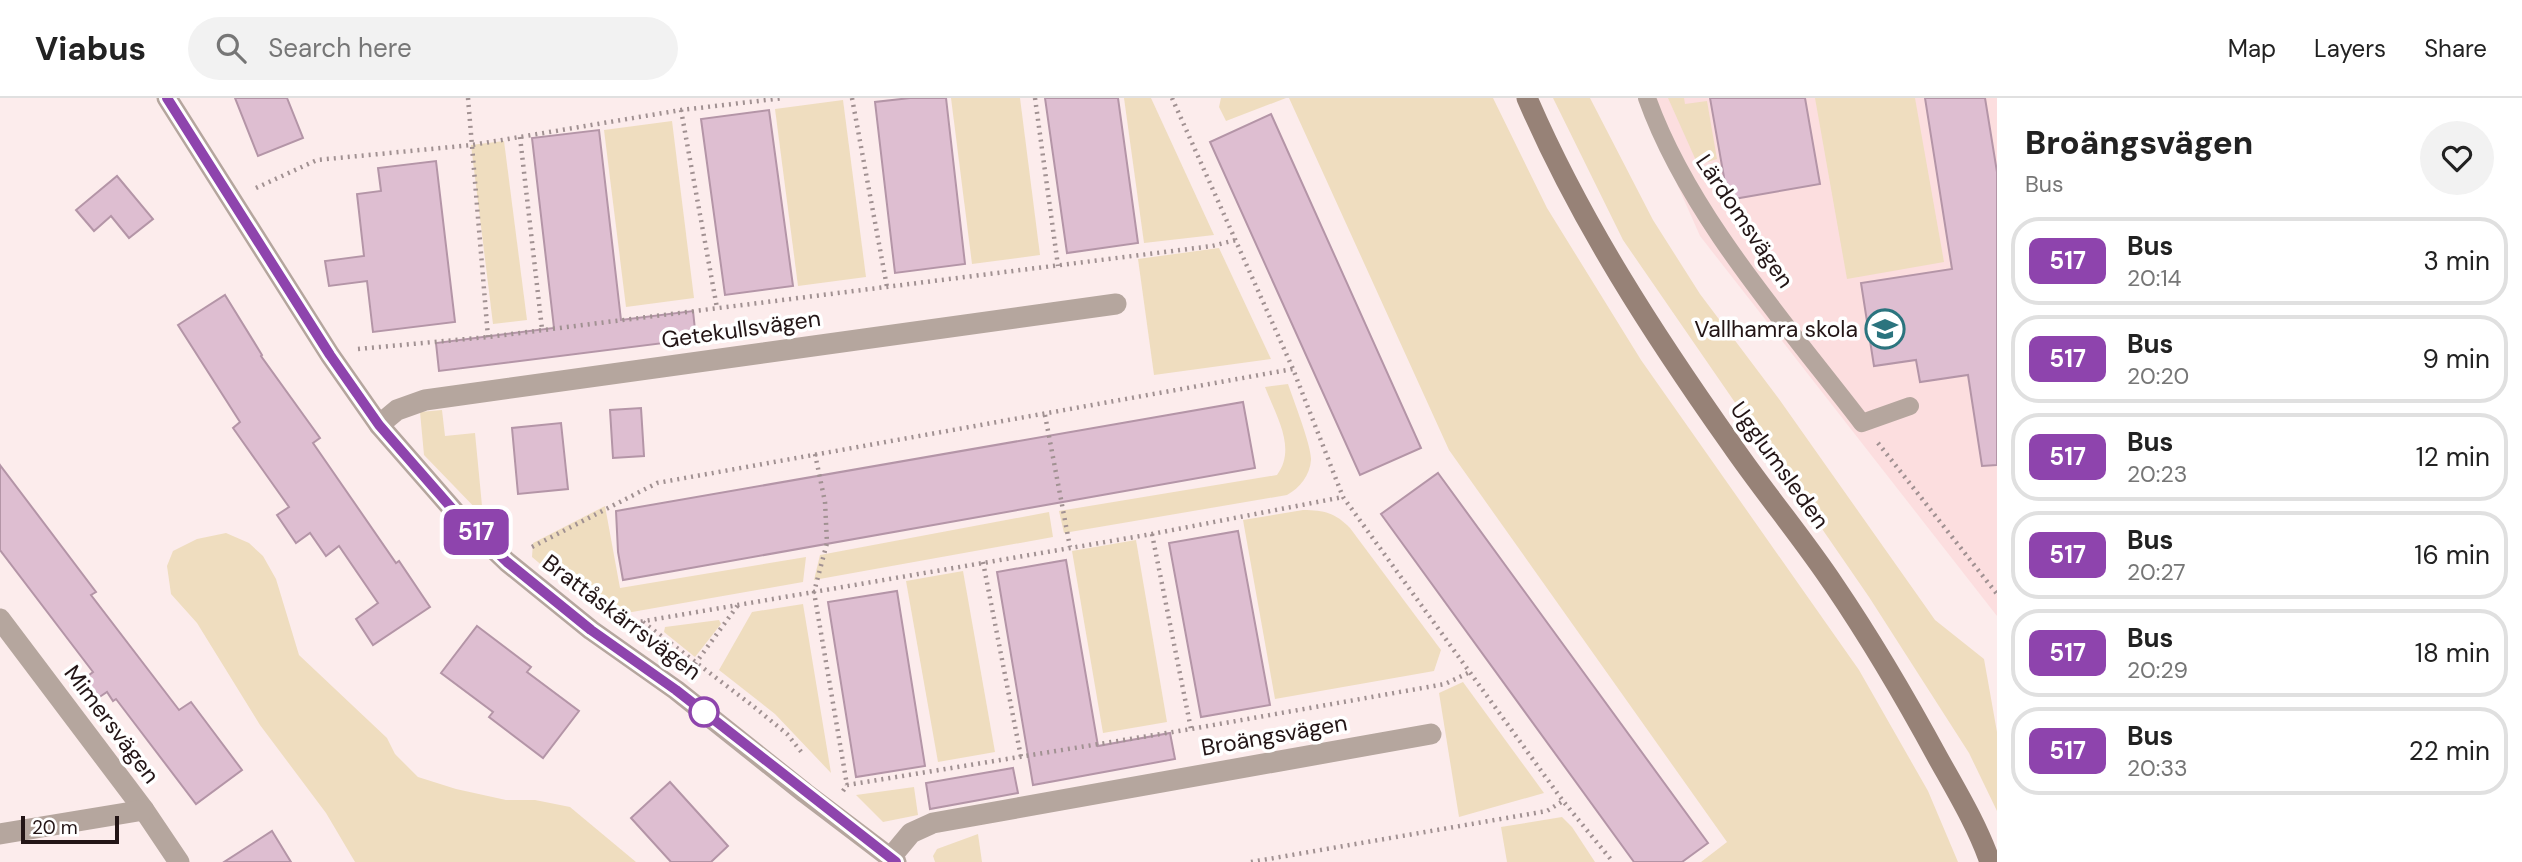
<!DOCTYPE html>
<html lang="en">
<head>
<meta charset="utf-8">
<style>
  :root { --surface:#fff; --page:#f2f2f2; --text:#222; --muted:#767676; --line:#e0e0e0 }
  body { margin:0; font-family:"DM Sans",sans-serif; background:var(--page); color:var(--text); height:100vh; display:flex; flex-direction:column; font-size:26px; white-space:nowrap }
  * { box-sizing:border-box; margin:0 }
  p { font-size:23px; color:var(--muted) }
  .icon { flex:none; width:38px; height:38px; fill:none; stroke:currentColor; stroke-width:2; stroke-linecap:round; stroke-linejoin:round }
  .map { position:relative; flex:1; overflow:hidden }
  .drawer { display:flex; flex-direction:column; background:var(--surface); width:525px }
  .drawer>* { flex:none }
  .badge { padding:0 14px; border-radius:10px; font-size:24px; line-height:46px }
  .scale { position:absolute; left:21px; bottom:18px; width:98px; box-sizing:border-box; padding-left:7px; border:4px solid #231516; border-top:0; font-size:19px; line-height:24px; white-space:nowrap; color:#231516; -webkit-text-stroke:5px #fff; paint-order:stroke }
  .map>.badge { position:absolute; translate:-50% -50%; box-shadow:0 0 0 4px #fff }
  .round { display:grid; place-items:center; flex:none; width:74px; height:74px; border-radius:37px; background:var(--page) }
  .head { display:flex; align-items:center; justify-content:space-between; height:119px; padding:0 28px }
  h1 { font-size:33px; font-weight:800; line-height:52px }
  ul { padding:0; list-style:none }
  li { display:flex; align-items:center; gap:21px; height:88px; margin:0 14px 10px; padding:0 14px; border:4px solid var(--line); border-radius:28px }
  li div { flex:1 }
  li b { display:block; font-size:26px }
  li em { font-style:normal }
  li .badge { min-width:77px; font-weight:700; text-align:center }
  header { display:flex; align-items:center; gap:42px; box-sizing:border-box; height:98px; padding:0 35px; background:var(--surface); border-bottom:2px solid var(--line) }
  header strong { font-size:33px }
  nav { display:flex; gap:38px; margin-inline-start:auto; font-size:24px }
  .search { width:490px; height:63px; background:var(--page); display:flex; align-items:center; gap:18px; box-sizing:border-box; padding:0 24px; border-radius:38px; color:var(--muted); font-size:26px }
  main { display:flex; flex:1; min-height:0 }
  .map>svg:first-child { display:block }
  .built { fill:#fcdedf }
  .green { fill:#efddbf }
  .building { fill:#debed1; stroke:#b495a7; stroke-width:2 }
  .lines { fill:none; stroke-linecap:round; stroke-linejoin:round }
  .path { stroke:#a19192; stroke-width:4.5; stroke-dasharray:2 5; stroke-linecap:butt }
  .lane { stroke:#b5a69e; stroke-width:18 }
  .street { stroke:#b5a69e; stroke-width:21 }
  .secondary { stroke:#978277; stroke-width:21 }
  .line-casing { stroke:#fff; stroke-width:16 }
  .line { stroke:#8e44ad; stroke-width:10 }
  .stop-dot { fill:#fff; stroke:#8e44ad; stroke-width:3.5 }
  .labels { text-anchor:middle; dominant-baseline:central; stroke-width:7; stroke-linejoin:round; paint-order:stroke }
  .street-label { font-size:23px; fill:#231516; stroke:#fff }
  .poi-label { font-size:23px; fill:#231516; stroke:#fff; text-anchor:end }
</style>
</head>
<body>
<header>
<strong>Viabus</strong>
<div class="search"><svg class="icon" aria-label="search" viewBox="0 0 24 24"><circle cx="10" cy="10" r="6"/><path d="M15 15l6 6"/></svg>Search here</div>
<nav><a>Map</a><a>Layers</a><a>Share</a></nav>
</header>
<main>
<div class="map">
<svg width="1997" height="764" viewBox="0 0 1997 764">
  <rect width="100%" height="100%" fill="#fcecec"/>
  <path class="built" d="M 1639,0 L 1997,0 L 1997,518 L 1700,138 Z"/>
  <g class="green">
    <path d="M 951,0 L 1020,0 L 1040,157 L 972,166 Z"/>
    <path d="M 1124,0 L 1151,0 L 1214,137 L 1144,145 Z"/>
    <path d="M 1221,0 L 1286,0 L 1226,23 L 1219,9 Z"/>
    <path d="M 1289,0 L 1493,0 L 1547,110 L 1641,262 L 1859,572 L 1928,693 L 1958,764 L 1701,764 L 1727,744 L 1449,352 Z"/>
    <path d="M 1553,0 L 1590,0 L 1653,122 L 1700,196 L 1779,301 L 1935,522 L 1984,561 L 1997,634 L 1997,713 L 1969,655 L 1869,499 L 1623,142 Z"/>
    <path d="M 1668,0 L 1684,0 L 1685,6 L 1707,3 L 1717,61 L 1698,67 Z"/>
    <path d="M 1815,0 L 1915,0 L 1944,164 L 1847,181 Z"/>
    <path d="M 843,2 L 866,179 L 798,188 L 775,11 Z"/>
    <path d="M 672,23 L 694,200 L 626,209 L 604,32 Z"/>
    <path d="M 504,43 L 527,222 L 493,226 L 471,47 Z"/>
    <path d="M 1219,150 L 1271,261 L 1154,277 L 1138,161 Z"/>
    <path d="M 1288,286 C 1293,301 1312,349 1311,362 C 1310,377 1300,390 1287,397 L 1064,435 L 1059,413 L 1277,377 C 1297,350 1276,318 1265,289 Z"/>
    <path d="M 442,312 L 445,338 L 475,335 L 483,418 L 424,357 L 420,314 Z"/>
    <path d="M 605,408 L 620,490 L 806,459 L 803,484 L 632,514 L 595,512 L 532,459 L 533,445 Z"/>
    <path d="M 1303,412 C 1325,412 1335,415 1350,430 L 1441,552 L 1434,573 L 1275,601 L 1243,422 Z"/>
    <path d="M 1049,414 L 1053,439 L 814,482 L 820,457 Z"/>
    <path d="M 226,435 L 249,445 L 263,458 L 276,481 L 299,557 L 387,640 L 395,656 L 418,679 L 456,691 L 506,702 L 535,702 L 570,709 L 636,764 L 355,764 L 326,715 L 260,627 L 197,525 L 171,496 L 167,468 L 173,453 L 197,441 Z"/>
    <path d="M 1136,442 L 1167,624 L 1103,635 L 1072,453 Z"/>
    <path d="M 963,473 L 995,654 L 938,664 L 906,483 Z"/>
    <path d="M 803,506 L 831,675 L 775,616 L 719,572 L 752,514 Z"/>
    <path d="M 719,522 L 721,526 L 695,559 L 664,534 L 665,529 Z"/>
    <path d="M 1463,584 L 1544,695 L 1459,719 L 1439,595 Z"/>
    <path d="M 914,689 L 918,717 L 883,724 L 856,697 Z"/>
    <path d="M 1562,719 L 1572,729 L 1595,764 L 1507,764 L 1501,729 Z"/>
    <path d="M 978,736 L 982,764 L 935,764 L 933,758 L 937,751 Z"/>
  </g>
  <g class="building">
    <path d="M 235,0 L 287,0 L 303,40 L 258,58 Z"/>
    <path d="M 910,0 L 946,0 L 965,166 L 895,175 L 875,4 Z"/>
    <path d="M 1045,0 L 1118,0 L 1138,145 L 1067,155 Z"/>
    <path d="M 1710,0 L 1805,0 L 1820,86 L 1728,102 Z"/>
    <path d="M 1925,0 L 1985,0 L 1997,74 L 1997,367 L 1982,368 L 1968,277 L 1920,284 L 1916,262 L 1874,268 L 1861,185 L 1952,171 Z"/>
    <path d="M 769,12 L 793,188 L 725,197 L 701,21 Z"/>
    <path d="M 1271,16 L 1421,350 L 1360,377 L 1210,44 Z"/>
    <path d="M 599,32 L 621,222 L 693,213 L 696,241 L 439,273 L 436,245 L 554,230 L 532,40 Z"/>
    <path d="M 436,63 L 455,224 L 373,234 L 367,183 L 329,188 L 325,163 L 364,158 L 357,96 L 381,93 L 378,70 Z"/>
    <path d="M 117,78 L 153,121 L 129,140 L 111,118 L 94,133 L 76,112 Z"/>
    <path d="M 225,197 L 262,257 L 261,258 L 320,340 L 313,345 L 396,465 L 399,463 L 430,509 L 373,547 L 356,521 L 378,505 L 339,448 L 326,458 L 310,435 L 296,445 L 277,417 L 289,409 L 233,330 L 240,324 L 178,227 Z"/>
    <path d="M 1243,304 L 1255,370 L 623,482 L 618,454 L 616,413 Z"/>
    <path d="M 641,310 L 644,358 L 613,360 L 610,312 Z"/>
    <path d="M 561,325 L 568,391 L 518,396 L 512,330 Z"/>
    <path d="M 0,367 L 96,494 L 91,497 L 179,612 L 191,604 L 242,672 L 196,706 L 116,601 L 113,603 L 107,594 L 98,600 L 84,581 L 93,574 L 0,452 Z"/>
    <path d="M 1438,375 L 1708,745 L 1682,764 L 1634,764 L 1381,416 Z"/>
    <path d="M 1238,433 L 1270,607 L 1201,619 L 1169,445 Z"/>
    <path d="M 1066,462 L 1098,648 L 1170,635 L 1175,661 L 1033,687 L 997,474 Z"/>
    <path d="M 897,493 L 925,668 L 856,679 L 828,504 Z"/>
    <path d="M 477,528 L 531,569 L 527,574 L 579,613 L 543,660 L 489,619 L 493,614 L 441,575 Z"/>
    <path d="M 1013,670 L 1018,695 L 930,711 L 926,685 Z"/>
    <path d="M 670,684 L 728,748 L 711,764 L 671,764 L 631,720 Z"/>
    <path d="M 272,733 L 291,764 L 224,764 Z"/>
  </g>
  <g class="lines">
    <g class="path">
      <path d="M 468,0 L 488,239"/>
      <path d="M 852,0 L 887,189"/>
      <path d="M 1035,0 L 1058,168"/>
      <path d="M 1172,0 L 1293,271 L 1343,399 L 1563,703 L 1613,764"/>
      <path d="M 681,12 L 717,210"/>
      <path d="M 520,39 L 542,231"/>
      <path d="M 256,90 L 317,62 L 472,47 L 681,12 L 784,0"/>
      <path d="M 358,251 L 488,239 L 1212,148 L 1236,142"/>
      <path d="M 1045,317 L 1070,449"/>
      <path d="M 1878,345 L 1997,496"/>
      <path d="M 815,356 L 825,404 L 827,445 L 814,494 L 847,687"/>
      <path d="M 1152,436 L 1191,631"/>
      <path d="M 532,449 L 657,385 L 1293,271"/>
      <path d="M 983,464 L 1021,659"/>
      <path d="M 643,524 L 753,608 L 787,636 L 803,656"/>
      <path d="M 627,526 L 1152,436 L 1343,399"/>
      <path d="M 695,566 L 738,507"/>
      <path d="M 843,693 L 847,687 L 1191,631 L 1445,586 L 1468,575"/>
      <path d="M 1251,764 L 1547,713 L 1563,703"/>
    </g>
    <path class="lane" d="M 1647,0 C 1688,116 1787,227 1862,325 L 1910,308"/>
    <g class="street">
      <path d="M 167,0 L 330,257 L 379,327 L 455,414 L 507,464 L 591,532 L 676,592 L 805,695 L 896,764"/>
      <path d="M 379,327 L 397,312 L 425,302 L 1116,206"/>
      <path d="M 0,521 L 144,712 L 179,764"/>
      <path d="M 0,736 L 144,712"/>
      <path d="M 891,759 L 911,735 L 933,725 L 1431,636"/>
    </g>
    <path class="secondary" d="M 1527,0 C 1580,123 1654,237 1731,346 C 1764,394 1802,439 1834,487 C 1872,543 1906,601 1938,660 C 1957,694 1977,727 1990,764"/>
  </g>
  <g class="lines">
    <g class="line-casing">
      <path id="line" d="M 167,0 L 330,257 L 379,327 L 455,414 L 507,464 L 591,532 L 676,592 L 896,764"/>
    </g>
    <use href="#line" class="line"/>
  </g>
  <defs>
    <g id="school-ring" transform="scale(2.0125)"><circle r="9.5" fill="#fff" stroke="#2b747e" stroke-width="1.5"/><path d="M0-5L7-2L0 1L-7-2ZM-4 1L0 2.5L4 1V4Q0 6-4 4Z" fill="#2b747e"/></g>
  </defs>
  <g fill-rule="evenodd">
    <use href="#school-ring" x="1885" y="231"/>
  </g>
  <circle class="stop-dot" cx="704" cy="614" r="14"/>
  <g class="labels">
    <g class="street-label">
      <text transform="translate(1745 123) rotate(56)">Lärdomsvägen</text>
      <text transform="translate(741 231) rotate(-8)">Getekullsvägen</text>
      <text transform="translate(1780 367) rotate(54)">Ugglumsleden</text>
      <text transform="translate(622 519) rotate(37)">Brattåskärrsvägen</text>
      <text transform="translate(112 626) rotate(53)">Mimersvägen</text>
      <text transform="translate(1274 637) rotate(-10)">Broängsvägen</text>
    </g>
    <g class="poi-label">
      <text x="1858" y="231">Vallhamra skola</text>
    </g>
  </g>
</svg>
<div class="scale">20 m</div>
<b class="badge" style="left:476px;top:434px;background:#8e44ad;color:#fff">517</b>
</div>
<section class="drawer">
<div class="head"><div><h1>Broängsvägen</h1><p>Bus</p></div><a class="round"><svg class="icon" aria-label="heart" viewBox="0 0 24 24"><path d="M12 20l-8-8c-3-5 5-10 8-4 3-6 11-1 8 4z"/></svg></a></div>
<ul>
<li><span class="badge" style="background:#8e44ad;color:#fff">517</span><div><b>Bus</b><p>20:14</p></div><em>3 min</em></li>
<li><span class="badge" style="background:#8e44ad;color:#fff">517</span><div><b>Bus</b><p>20:20</p></div><em>9 min</em></li>
<li><span class="badge" style="background:#8e44ad;color:#fff">517</span><div><b>Bus</b><p>20:23</p></div><em>12 min</em></li>
<li><span class="badge" style="background:#8e44ad;color:#fff">517</span><div><b>Bus</b><p>20:27</p></div><em>16 min</em></li>
<li><span class="badge" style="background:#8e44ad;color:#fff">517</span><div><b>Bus</b><p>20:29</p></div><em>18 min</em></li>
<li><span class="badge" style="background:#8e44ad;color:#fff">517</span><div><b>Bus</b><p>20:33</p></div><em>22 min</em></li>
</ul>
</section>
</main>
</body>
</html>
